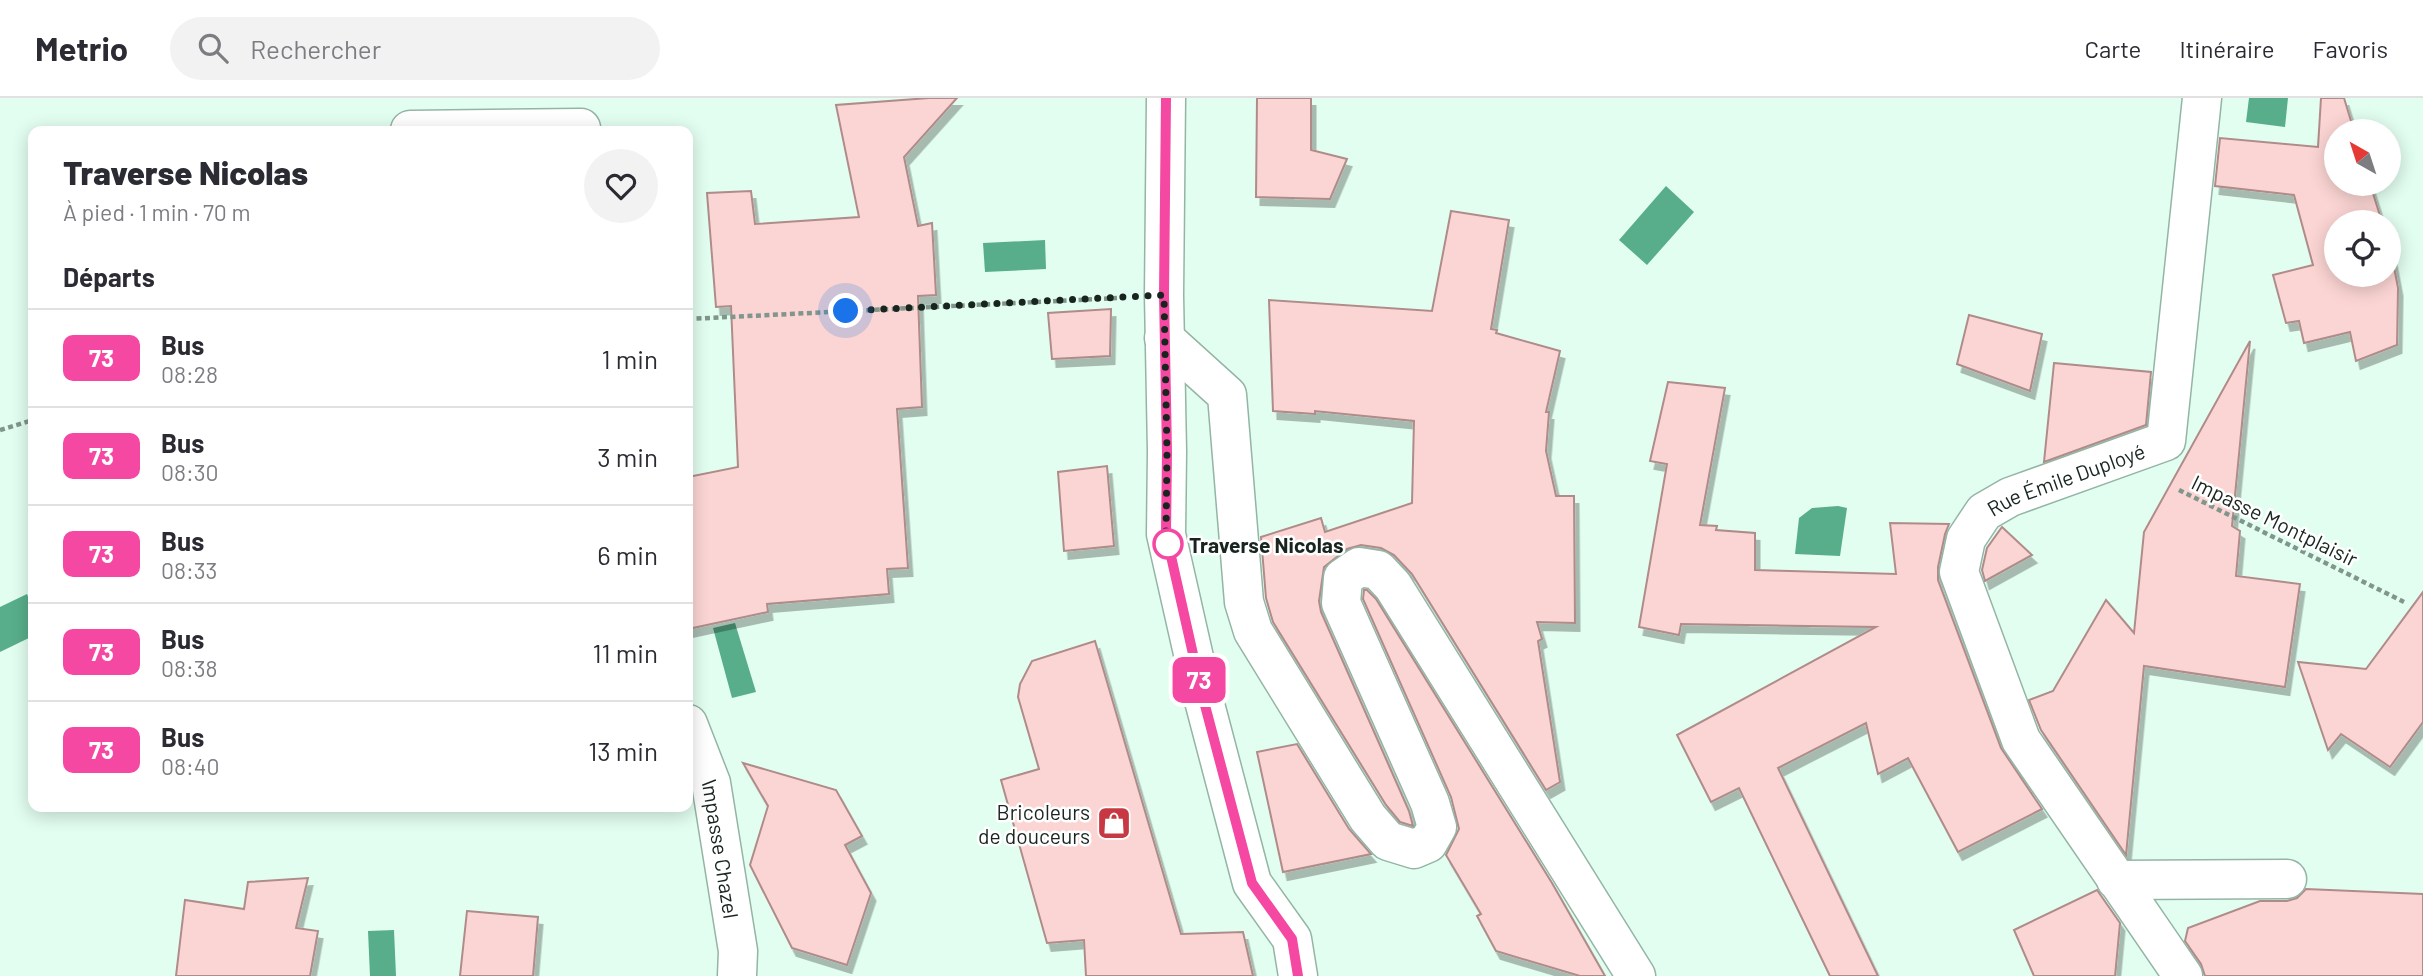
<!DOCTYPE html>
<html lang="fr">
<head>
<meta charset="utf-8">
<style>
  :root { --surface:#fff; --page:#f2f2f3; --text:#2b2b33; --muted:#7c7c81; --line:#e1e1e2 }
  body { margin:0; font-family:Barlow,sans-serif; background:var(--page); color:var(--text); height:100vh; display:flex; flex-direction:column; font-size:26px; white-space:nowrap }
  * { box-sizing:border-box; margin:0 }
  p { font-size:23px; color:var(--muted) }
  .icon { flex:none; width:38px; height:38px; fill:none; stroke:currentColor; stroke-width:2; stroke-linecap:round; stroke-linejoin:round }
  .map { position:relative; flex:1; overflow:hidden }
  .details { position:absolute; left:28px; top:28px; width:665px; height:686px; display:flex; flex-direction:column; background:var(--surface); border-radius:14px; box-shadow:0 4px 18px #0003 }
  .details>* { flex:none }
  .badge { padding:0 14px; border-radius:10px; font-size:24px; line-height:46px }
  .needle { width:46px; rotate:321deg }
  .buttons { position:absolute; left:2324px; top:21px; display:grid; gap:14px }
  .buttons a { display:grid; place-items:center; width:77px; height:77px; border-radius:50%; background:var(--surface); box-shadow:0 4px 18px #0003; font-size:35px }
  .you { position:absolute; width:35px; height:35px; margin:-18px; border:5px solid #fff; border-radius:50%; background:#1a73e8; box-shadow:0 0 0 10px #1a73e833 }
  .map>.badge { position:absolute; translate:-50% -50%; box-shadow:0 0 0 4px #fff }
  h2 { padding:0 35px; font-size:26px; line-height:63px }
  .round { display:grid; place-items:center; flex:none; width:74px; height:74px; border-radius:37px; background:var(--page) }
  .headline { display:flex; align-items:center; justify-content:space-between; height:119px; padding:0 35px }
  h1 { font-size:33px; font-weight:800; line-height:52px }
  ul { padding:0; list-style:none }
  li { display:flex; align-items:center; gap:21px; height:98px; padding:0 35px; border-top:2px solid var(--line) }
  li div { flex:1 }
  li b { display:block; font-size:26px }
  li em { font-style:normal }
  li .badge { min-width:77px; font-weight:700; text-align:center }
  header { display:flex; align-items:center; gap:42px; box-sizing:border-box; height:98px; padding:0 35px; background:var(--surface); border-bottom:2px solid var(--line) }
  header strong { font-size:33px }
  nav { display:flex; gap:38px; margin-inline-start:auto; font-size:24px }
  .search { width:490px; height:63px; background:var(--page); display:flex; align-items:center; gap:18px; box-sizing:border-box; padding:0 24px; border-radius:38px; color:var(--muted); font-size:26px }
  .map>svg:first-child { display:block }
  .water { fill:#58ae8a }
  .building { fill:#fbd5d3; stroke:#af8c8a; stroke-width:2; filter:url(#shadow) }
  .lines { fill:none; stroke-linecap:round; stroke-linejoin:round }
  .minor-casing { stroke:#94b5a5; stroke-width:41 }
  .path { stroke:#80958b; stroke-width:4.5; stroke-dasharray:5 3.5; stroke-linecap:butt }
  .minor { stroke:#fff; stroke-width:38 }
  .line-casing { stroke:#fff; stroke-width:16 }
  .line { stroke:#f448a3; stroke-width:10 }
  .walk { stroke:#18251f; stroke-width:7; stroke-dasharray:0 12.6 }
  .stop-dot { fill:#fff; stroke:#f448a3; stroke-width:3.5 }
  .labels { text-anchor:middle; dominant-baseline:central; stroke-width:5; stroke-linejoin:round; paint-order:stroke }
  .street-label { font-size:21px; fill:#18251f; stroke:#fff }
  .stop-label { font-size:21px; font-weight:bold; fill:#18251f; stroke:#fff; text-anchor:start }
  .poi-label { font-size:21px; fill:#18251f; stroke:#fff; text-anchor:end }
</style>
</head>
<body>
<header>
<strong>Metrio</strong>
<div class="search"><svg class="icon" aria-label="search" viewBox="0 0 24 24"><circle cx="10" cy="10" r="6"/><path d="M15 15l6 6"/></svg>Rechercher</div>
<nav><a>Carte</a><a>Itinéraire</a><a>Favoris</a></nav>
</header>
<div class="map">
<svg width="2423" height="878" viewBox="0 0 2423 878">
  <defs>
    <filter id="shadow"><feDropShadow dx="4.5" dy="8" stdDeviation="0" flood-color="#0004"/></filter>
  </defs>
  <rect width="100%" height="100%" fill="#e2fef0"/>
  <g class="water">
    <path d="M 2249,0 L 2288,0 L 2285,29 L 2246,24 Z"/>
    <path d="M 1666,88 L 1694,114 L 1647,167 L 1619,142 Z"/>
    <path d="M 1045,142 L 1046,171 L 985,174 L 983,145 Z"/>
    <path d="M 1838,408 L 1847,410 L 1840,458 L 1795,456 L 1799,420 L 1812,410 Z"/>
    <path d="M 27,496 L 33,510 L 33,538 L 0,554 L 0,509 Z"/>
    <path d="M 735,525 L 756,594 L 732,600 L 713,530 Z"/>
    <path d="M 394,832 L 396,878 L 370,878 L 368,833 Z"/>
  </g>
  <g class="building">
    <path d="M 929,0 L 957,0 L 904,59 L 918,128 L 932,125 L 936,197 L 918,198 L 922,309 L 897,311 L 908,470 L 887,471 L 889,496 L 767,506 L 768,514 L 688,531 L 688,379 L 738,369 L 731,208 L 716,209 L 707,95 L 751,93 L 755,126 L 859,119 L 836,7 Z"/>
    <path d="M 1257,0 L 1311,0 L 1311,52 L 1347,61 L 1330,101 L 1256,99 Z"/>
    <path d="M 2321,0 L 2344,0 L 2354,33 L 2336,33 L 2336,86 L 2370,86 L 2382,124 L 2336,124 L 2336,177 L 2389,177 L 2389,143 L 2398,190 L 2397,247 L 2356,263 L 2350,234 L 2304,245 L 2299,223 L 2286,225 L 2273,177 L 2313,167 L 2294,97 L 2215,88 L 2220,40 L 2318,49 Z"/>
    <path d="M 1451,113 L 1509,122 L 1491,231 L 1497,232 L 1496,235 L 1560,253 L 1546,314 L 1549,314 L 1546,353 L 1556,398 L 1574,398 L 1575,525 L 1537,524 L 1542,541 L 1538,543 L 1560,684 L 1546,692 L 1412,476 L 1394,457 L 1381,450 L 1361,447 L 1347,451 L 1324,469 L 1319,503 L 1321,514 L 1409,713 L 1413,728 L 1400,724 L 1386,707 L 1273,524 L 1266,500 L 1261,439 L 1321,420 L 1325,434 L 1412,405 L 1414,323 L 1315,313 L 1315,316 L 1273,313 L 1269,202 L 1432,213 Z"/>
    <path d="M 1111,211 L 1110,258 L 1052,261 L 1048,215 Z"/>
    <path d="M 1969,217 L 2042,236 L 2030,293 L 1957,266 Z"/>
    <path d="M 2250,243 L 2232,428 L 2240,433 L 2236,478 L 2300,486 L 2285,589 L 2144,568 L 2126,757 L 2041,632 L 2029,602 L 2053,593 L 2106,502 L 2134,535 L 2144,434 Z"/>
    <path d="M 2054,265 L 2151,274 L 2146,327 L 2044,364 Z"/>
    <path d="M 1668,284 L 1725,290 L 1700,427 L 1717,428 L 1716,432 L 1755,435 L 1755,472 L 1896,476 L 1890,425 L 1949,426 L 1945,436 L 1938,469 L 1938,482 L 2001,650 L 2042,711 L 1958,754 L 1908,660 L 1878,676 L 1866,625 L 1778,670 L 1878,878 L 1830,878 L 1739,690 L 1711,704 L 1677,637 L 1876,529 L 1681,526 L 1679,537 L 1639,529 L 1667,366 L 1650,363 Z"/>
    <path d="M 1107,368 L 1114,448 L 1064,453 L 1058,374 Z"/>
    <path d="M 2002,429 L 2032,457 L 1985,483 L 1982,472 L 1987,450 Z"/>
    <path d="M 1364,492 L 1367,492 L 1376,501 L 1552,785 L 1605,878 L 1580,878 L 1496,853 L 1477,818 L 1481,816 L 1446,757 L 1459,731 L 1451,699 L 1363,501 Z"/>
    <path d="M 2423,494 L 2423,624 L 2390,669 L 2341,636 L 2328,652 L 2298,564 L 2366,571 Z"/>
    <path d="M 1095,543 L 1181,836 L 1243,834 L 1253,878 L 1086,878 L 1084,842 L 1047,845 L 1001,682 L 1039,671 L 1018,599 L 1020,586 L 1032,563 Z"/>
    <path d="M 1297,646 L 1349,731 L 1371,756 L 1283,774 L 1257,654 Z"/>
    <path d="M 743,665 L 836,692 L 862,738 L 845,747 L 871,795 L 847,867 L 792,850 L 750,767 L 768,708 Z"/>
    <path d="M 308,780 L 296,830 L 318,833 L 310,878 L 176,878 L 185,802 L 244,811 L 248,784 Z"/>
    <path d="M 2306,791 L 2423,796 L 2423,878 L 2205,878 L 2201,866 L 2185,843 L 2188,830 L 2260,803 L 2287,803 L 2297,800 Z"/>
    <path d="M 2097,792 L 2120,825 L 2115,878 L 2034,878 L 2014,832 Z"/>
    <path d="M 467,813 L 538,819 L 533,878 L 460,878 Z"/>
  </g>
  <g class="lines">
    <g class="minor-casing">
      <g id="minor">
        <path d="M 1166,0 L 1164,197 L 1167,354 L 1166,436 L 1202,595 L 1252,785 L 1292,841 L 1298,878"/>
        <path d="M 410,32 L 581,30"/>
        <path d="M 1164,240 L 1227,297 L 1244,504 L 1253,533 L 1368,720 L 1388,743 L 1414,751 L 1428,745 L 1437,729 L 1430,705 L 1341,505 L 1343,480 L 1359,469 L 1378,472 L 1393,488 L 1636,878"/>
        <path id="s1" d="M 688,626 L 711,685 L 738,853 L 737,878"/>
        <path d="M 2116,782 L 2287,781"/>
        <path id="s2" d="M 2183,878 L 2021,642 L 1959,474 L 1966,441 L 1984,414 L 2010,399 L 2166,343 L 2202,0"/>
      </g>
    </g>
    <g class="path">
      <path d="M 688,221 L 1117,200"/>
      <path d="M 0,332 L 33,322"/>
      <path d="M 2179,392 L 2404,504"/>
    </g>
    <use href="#minor" class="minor"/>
  </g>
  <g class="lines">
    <g class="line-casing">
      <path id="line" d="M 1166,0 L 1164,197 L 1167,354 L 1166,436 L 1202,596 L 1252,785 L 1292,841 L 1298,878"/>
    </g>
    <use href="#line" class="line"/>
    <path class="walk" d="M 846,213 L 1164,197 L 1167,354 L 1166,436 L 1168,446"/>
  </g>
  <defs>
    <g id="shop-square" transform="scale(1.75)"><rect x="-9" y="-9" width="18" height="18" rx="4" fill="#c83842" stroke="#fff"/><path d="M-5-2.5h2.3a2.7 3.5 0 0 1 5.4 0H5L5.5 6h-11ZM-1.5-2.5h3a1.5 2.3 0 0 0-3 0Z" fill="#fff"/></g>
  </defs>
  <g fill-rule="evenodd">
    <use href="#shop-square" x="1114" y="725"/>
  </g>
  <circle class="stop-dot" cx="1168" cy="446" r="14"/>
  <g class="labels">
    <g class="street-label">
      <text stroke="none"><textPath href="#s2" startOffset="620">Rue Émile Duployé</textPath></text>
      <text transform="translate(2275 422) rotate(26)">Impasse Montplaisir</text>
      <text stroke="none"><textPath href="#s1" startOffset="130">Impasse Chazel</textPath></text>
    </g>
    <g class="stop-label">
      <text x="1189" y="446">Traverse Nicolas</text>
    </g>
    <g class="poi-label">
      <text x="1090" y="713">Bricoleurs<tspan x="1090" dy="24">de douceurs</tspan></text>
    </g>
  </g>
</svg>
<div class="buttons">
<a><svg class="needle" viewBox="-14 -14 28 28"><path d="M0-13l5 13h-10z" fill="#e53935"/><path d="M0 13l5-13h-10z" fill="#7c7c81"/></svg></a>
<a><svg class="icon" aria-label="locate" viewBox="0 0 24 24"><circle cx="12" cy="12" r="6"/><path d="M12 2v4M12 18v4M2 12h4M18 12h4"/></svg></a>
</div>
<div class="you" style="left:846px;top:213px"></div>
<b class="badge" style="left:1199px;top:582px;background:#f448a3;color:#fff">73</b>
<section class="details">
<div class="headline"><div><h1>Traverse Nicolas</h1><p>À pied · 1 min · 70 m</p></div><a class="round"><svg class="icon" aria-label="heart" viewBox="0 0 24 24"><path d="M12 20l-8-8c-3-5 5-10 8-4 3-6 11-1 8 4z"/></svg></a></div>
<h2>Départs</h2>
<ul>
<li><span class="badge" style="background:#f448a3;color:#fff">73</span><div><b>Bus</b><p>08:28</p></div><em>1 min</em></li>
<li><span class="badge" style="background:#f448a3;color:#fff">73</span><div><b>Bus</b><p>08:30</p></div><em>3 min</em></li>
<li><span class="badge" style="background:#f448a3;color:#fff">73</span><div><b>Bus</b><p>08:33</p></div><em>6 min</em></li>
<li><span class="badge" style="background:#f448a3;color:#fff">73</span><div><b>Bus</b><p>08:38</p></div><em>11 min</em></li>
<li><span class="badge" style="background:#f448a3;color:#fff">73</span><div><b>Bus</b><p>08:40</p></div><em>13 min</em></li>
</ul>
</section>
</div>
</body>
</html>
